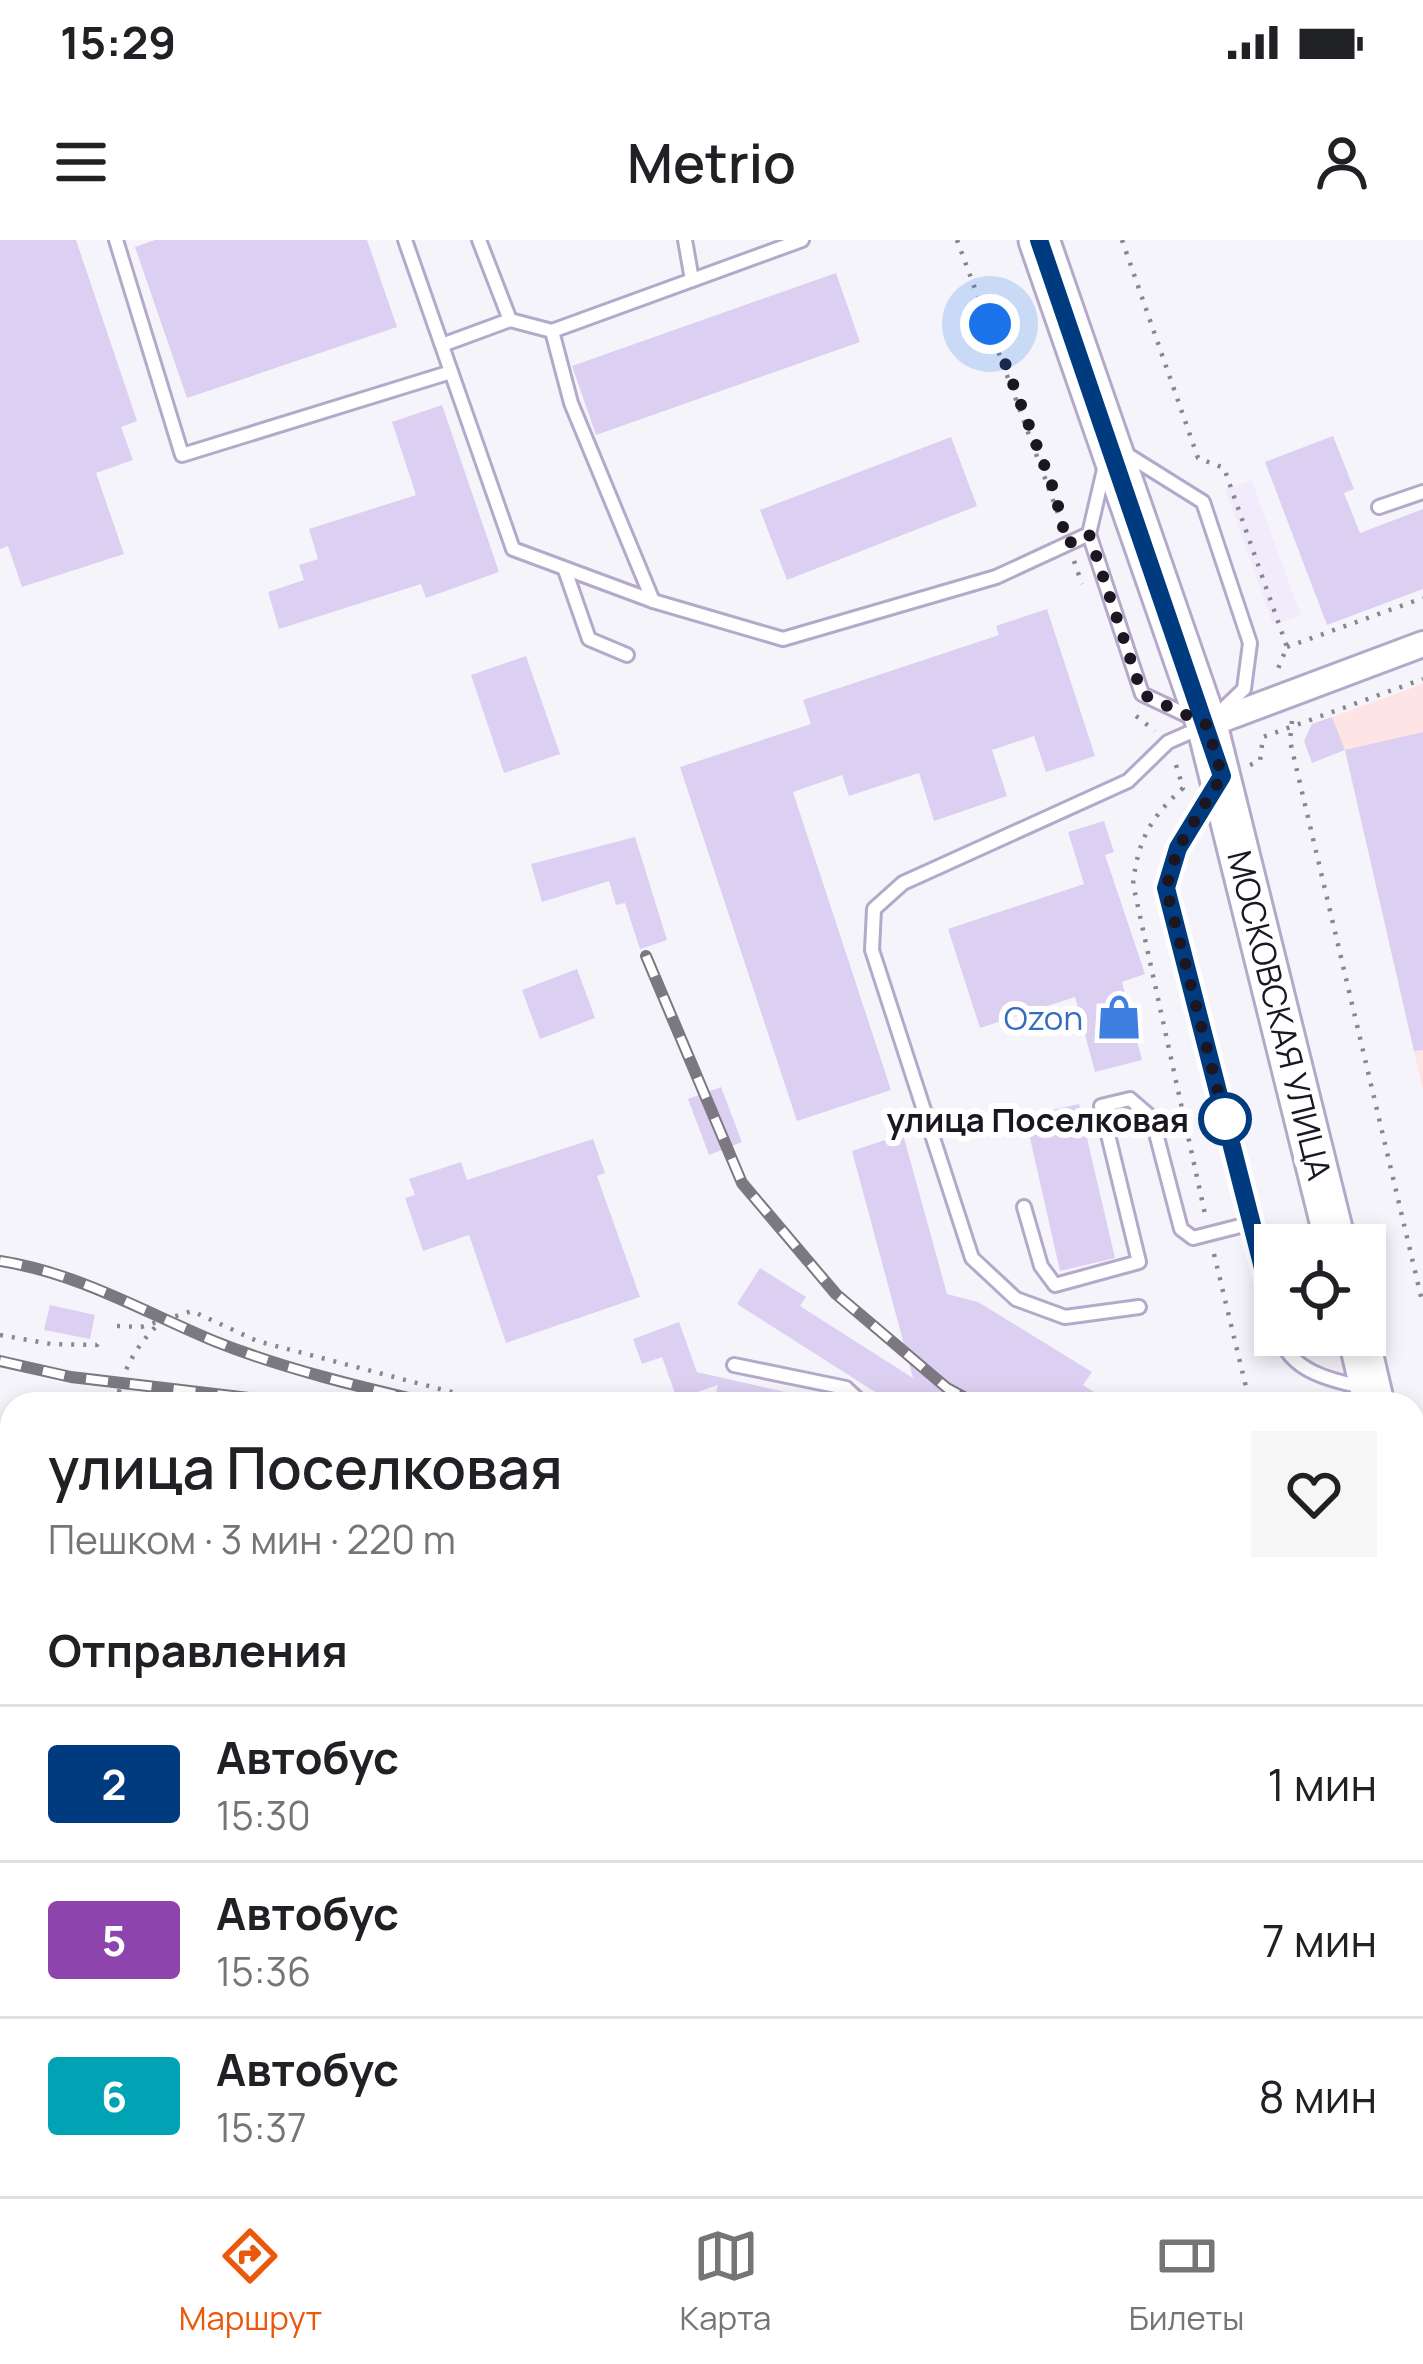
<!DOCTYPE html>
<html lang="ru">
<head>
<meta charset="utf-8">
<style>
  :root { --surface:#fff; --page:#f6f6f6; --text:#202124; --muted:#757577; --line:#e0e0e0; --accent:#ea580c }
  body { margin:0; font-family:Manrope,sans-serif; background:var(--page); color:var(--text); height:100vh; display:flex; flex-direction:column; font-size:45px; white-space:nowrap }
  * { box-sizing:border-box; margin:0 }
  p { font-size:39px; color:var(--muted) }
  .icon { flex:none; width:66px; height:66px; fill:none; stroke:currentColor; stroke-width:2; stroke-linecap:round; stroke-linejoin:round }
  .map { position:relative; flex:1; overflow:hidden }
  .side { position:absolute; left:0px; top:1152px; width:1425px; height:804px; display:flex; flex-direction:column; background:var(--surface); border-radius:36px 36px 0 0; box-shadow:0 6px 18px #0003 }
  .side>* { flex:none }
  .badge { padding:0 24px; border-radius:9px; font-size:42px; line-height:78px }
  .fabs { position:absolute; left:1254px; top:984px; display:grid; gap:24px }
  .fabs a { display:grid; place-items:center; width:132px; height:132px; border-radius:0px; background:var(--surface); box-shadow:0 6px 18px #0003; font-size:60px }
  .you { position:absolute; width:60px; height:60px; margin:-30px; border:9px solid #fff; border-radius:50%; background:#1a73e8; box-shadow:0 0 0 18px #1a73e833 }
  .map>.badge { position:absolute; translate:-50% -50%; box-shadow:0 0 0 6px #fff }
  h2 { padding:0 48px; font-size:45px; line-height:108px }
  .round { display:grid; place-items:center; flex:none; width:126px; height:126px; border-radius:0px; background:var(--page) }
  .head { display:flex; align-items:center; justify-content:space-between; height:204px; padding:0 48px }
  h1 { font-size:57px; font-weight:600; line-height:90px }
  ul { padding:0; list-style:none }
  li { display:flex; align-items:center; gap:36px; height:156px; padding:0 48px; border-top:3px solid var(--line) }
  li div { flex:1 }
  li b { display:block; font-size:45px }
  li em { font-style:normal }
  li .badge { min-width:132px; font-weight:700; text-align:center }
  .status { display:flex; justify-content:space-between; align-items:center; height:84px; padding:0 60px; background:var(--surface); direction:ltr }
  .status svg { height:33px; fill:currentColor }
  header { display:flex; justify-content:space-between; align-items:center; height:156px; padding:0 48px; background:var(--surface); font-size:54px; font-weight:600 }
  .tabs { display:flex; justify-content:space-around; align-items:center; height:168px; border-top:3px solid var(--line); background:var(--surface); font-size:33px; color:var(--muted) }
  .tabs a { display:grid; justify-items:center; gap:6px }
  .tabs .current { color:var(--accent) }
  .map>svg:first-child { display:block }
  .built { fill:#f1ebfc }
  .industrial { fill:#ffe4e5 }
  .green { fill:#b1d0bb }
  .building { fill:#dcd0f2 }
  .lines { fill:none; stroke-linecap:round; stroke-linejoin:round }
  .lane-casing { stroke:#b5a9ca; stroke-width:18 }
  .street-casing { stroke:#b5a9ca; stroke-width:30 }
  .primary-casing { stroke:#b5a9ca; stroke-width:45 }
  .path { stroke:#89868f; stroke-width:4.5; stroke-dasharray:3 9; stroke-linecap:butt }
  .lane { stroke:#fff; stroke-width:12 }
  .street { stroke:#fff; stroke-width:24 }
  .primary { stroke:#fff; stroke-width:39 }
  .rail-casing { stroke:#7b7881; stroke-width:12 }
  .rail { stroke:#fff; stroke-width:8; stroke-dasharray:22; stroke-linecap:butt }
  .line-casing { stroke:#fff; stroke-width:27 }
  .line { stroke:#003b80; stroke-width:18 }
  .walk { stroke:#1b1622; stroke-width:12; stroke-dasharray:0 21.6 }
  .stop-dot { fill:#fff; stroke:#003b80; stroke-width:6 }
  .labels { text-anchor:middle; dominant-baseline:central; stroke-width:12; stroke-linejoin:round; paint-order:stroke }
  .street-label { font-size:33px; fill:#1b1622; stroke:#fff }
  .shop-label { font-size:33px; fill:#366cbe; stroke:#fff; text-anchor:end }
  .stop-label { font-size:33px; font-weight:bold; fill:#1b1622; stroke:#fff; text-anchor:end }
</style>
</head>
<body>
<div class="status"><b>15:29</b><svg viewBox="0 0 49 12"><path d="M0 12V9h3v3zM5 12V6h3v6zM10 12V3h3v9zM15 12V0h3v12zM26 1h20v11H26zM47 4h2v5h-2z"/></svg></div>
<header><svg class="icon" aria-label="menu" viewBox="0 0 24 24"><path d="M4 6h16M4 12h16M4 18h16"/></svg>Metrio<svg class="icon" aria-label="person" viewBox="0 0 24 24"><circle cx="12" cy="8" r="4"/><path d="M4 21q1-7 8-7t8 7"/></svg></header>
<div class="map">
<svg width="1423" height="1956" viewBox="0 0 1423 1956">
  <rect width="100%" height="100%" fill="#f6f4fb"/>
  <path class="built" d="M 1252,240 L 1301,376 L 1273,385 L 1225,249 Z"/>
  <path class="industrial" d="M 1423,444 L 1423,850 L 1345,510 L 1332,477 Z"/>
  <path class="green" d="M 746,1944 L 891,1944 L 888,1956 L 741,1956 Z"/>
  <g class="building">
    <path d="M 0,0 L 76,0 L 137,181 L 121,187 L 133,220 L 96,233 L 124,314 L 22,347 L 8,306 L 0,309 Z"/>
    <path d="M 155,0 L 367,0 L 397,87 L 187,158 L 135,7 Z"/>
    <path d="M 836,33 L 860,102 L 596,195 L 572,126 Z"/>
    <path d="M 442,165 L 499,332 L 426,358 L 421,344 L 279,389 L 268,352 L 304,340 L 299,325 L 318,319 L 309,289 L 416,255 L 392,182 Z"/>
    <path d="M 1333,196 L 1354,249 L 1344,253 L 1360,293 L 1423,269 L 1423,349 L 1327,385 L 1265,222 Z"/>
    <path d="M 951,197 L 977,266 L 787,340 L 760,270 Z"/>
    <path d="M 1047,369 L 1095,516 L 1046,532 L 1034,496 L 992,510 L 1007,556 L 934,581 L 919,533 L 849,556 L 842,535 L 793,552 L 891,850 L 797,881 L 680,527 L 811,484 L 803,460 L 999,395 L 996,386 Z"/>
    <path d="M 526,416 L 560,514 L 504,533 L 471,435 Z"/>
    <path d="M 1332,477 L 1345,510 L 1312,523 L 1304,501 L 1312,484 Z"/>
    <path d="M 1423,492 L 1423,810 L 1414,811 L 1345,510 Z"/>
    <path d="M 1104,581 L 1114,612 L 1105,615 L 1145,734 L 1122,742 L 1142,820 L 1095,832 L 1075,757 L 980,788 L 948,689 L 1084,644 L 1068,592 Z"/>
    <path d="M 635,597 L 667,700 L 640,709 L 625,663 L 616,665 L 609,641 L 542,662 L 531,624 Z"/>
    <path d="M 577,729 L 595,778 L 540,799 L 522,750 Z"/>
    <path d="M 721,847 L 742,902 L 709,915 L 688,859 Z"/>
    <path d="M 1079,864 L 1115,1018 L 1060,1031 L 1025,876 Z"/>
    <path d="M 903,894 L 947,1054 L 978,1062 L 1092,1132 L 1083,1145 L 1113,1164 L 894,1164 L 737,1064 L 760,1028 L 806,1057 L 800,1066 L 913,1138 L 852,911 Z"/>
    <path d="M 593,899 L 605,933 L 597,936 L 640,1057 L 506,1103 L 469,995 L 423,1011 L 405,958 L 415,955 L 409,939 L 461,922 L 467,940 Z"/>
    <path d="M 50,1065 L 95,1075 L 90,1099 L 44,1090 Z"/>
    <path d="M 679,1082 L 697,1132 L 798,1155 L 797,1164 L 713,1164 L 718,1145 L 677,1159 L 662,1117 L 642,1124 L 633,1099 Z"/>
  </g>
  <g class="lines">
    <g class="lane-casing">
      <g id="lane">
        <path d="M 116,0 L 182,215 L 451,132"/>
        <path d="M 405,0 L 513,309 L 653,361 L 783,399 L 996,337 L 1089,294"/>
        <path d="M 479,0 L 510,80"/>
        <path d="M 685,0 L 692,40"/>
        <path d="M 552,91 L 571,163 L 653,361"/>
        <path d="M 442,105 L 510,80 L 552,91 L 802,0"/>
        <path d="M 1123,212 L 1203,262 L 1250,403 L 1244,449 L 1220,472"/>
        <path d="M 1105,225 L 1089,294 L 1142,454 L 1195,479"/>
        <path d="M 1379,267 L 1423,252"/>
        <path d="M 565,330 L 589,399 L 627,415"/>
        <path d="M 1212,553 L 1178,608 L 1166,648 L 1275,1075"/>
        <path d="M 1024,967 L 1041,1026 L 1055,1045 L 1139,1022 L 1101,866 L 1130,859 L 1152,878 L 1181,989 L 1193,998 L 1252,983"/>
        <path d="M 1139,1067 L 1065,1077 L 1016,1059 L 972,1018 L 872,710 L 874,669 L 903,643 L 1128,541 L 1168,502 L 1200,488"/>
        <path d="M 1280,1095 C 1289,1132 1334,1141 1366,1148"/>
        <path d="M 734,1125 L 846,1148 L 863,1164"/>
        <path d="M 1413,1424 L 1423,1422"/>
        <path d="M 0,1487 L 12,1478"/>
        <path d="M 1413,1727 L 1421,1765"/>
        <path d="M 775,1956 L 779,1944"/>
        <path d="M 1067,1956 L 1070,1944"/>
      </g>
    </g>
    <g class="street-casing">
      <path id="street" d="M 1207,485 L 1423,404"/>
    </g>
    <g class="primary-casing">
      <g id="primary">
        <path d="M 1039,0 L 1207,485 L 1336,1005"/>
        <path d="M 1358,1095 L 1374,1164"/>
        <path d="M 1413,1337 L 1423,1383"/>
      </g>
    </g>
    <g class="path">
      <path d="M 957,0 L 1063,287"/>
      <path d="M 1122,0 L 1198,218 L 1224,228 L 1287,407 L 1277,431"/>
      <path d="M 1074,321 L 1082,344"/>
      <path d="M 1287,407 L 1423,358"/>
      <path d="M 1136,476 L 1155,491"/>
      <path d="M 1292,481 L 1290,501 L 1423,1065"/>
      <path d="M 1176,525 L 1183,548 C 1150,578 1138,600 1133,644 L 1205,974"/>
      <path d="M 1250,525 L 1260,521 L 1263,497 L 1423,439"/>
      <path d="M 1214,1014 L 1246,1147 L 1256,1164"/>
      <path d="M 117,1086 L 141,1087 L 192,1071 L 257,1101 L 497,1164"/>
      <path d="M 0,1095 L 51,1104 L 97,1105 L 100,1099"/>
      <path d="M 117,1164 C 120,1133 138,1102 161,1082"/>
      <path d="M 1393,1944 L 1395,1956"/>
    </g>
    <use href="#lane" class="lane"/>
    <use href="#street" class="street"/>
    <use href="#primary" class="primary"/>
    <g class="rail-casing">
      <g id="rail">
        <path d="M 646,716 L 742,943 L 836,1054 L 947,1148 L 977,1164"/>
        <path d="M 0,1021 C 78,1033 142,1071 214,1101 C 284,1129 360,1147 434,1164"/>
        <path d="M 0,1121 L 71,1137 L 300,1164"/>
        <path d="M 1413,1293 L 1423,1294"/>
        <path d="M 0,1825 L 12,1852"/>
        <path d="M 54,1944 L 60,1956"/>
      </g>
    </g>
    <use href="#rail" class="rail"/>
  </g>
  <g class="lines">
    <g class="line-casing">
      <path id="line" d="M 1039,0 L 1222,536 L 1178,608 L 1166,648 L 1275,1075"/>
    </g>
    <use href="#line" class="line"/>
    <path class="walk" d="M 990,84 L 1055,253 L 1067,304 L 1089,294 L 1142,454 L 1207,485 L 1222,536 L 1178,608 L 1166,648 L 1225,879"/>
  </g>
  <defs>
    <g id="shop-bare" transform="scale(3.6)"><path d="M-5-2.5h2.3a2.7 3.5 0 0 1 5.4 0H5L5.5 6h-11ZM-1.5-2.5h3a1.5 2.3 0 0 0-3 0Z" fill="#3f7fe0" stroke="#fff" stroke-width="2.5" paint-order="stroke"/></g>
  </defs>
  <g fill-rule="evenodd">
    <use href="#shop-bare" x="1119" y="777"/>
  </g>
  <circle class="stop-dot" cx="1225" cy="879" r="24"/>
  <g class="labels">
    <g class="street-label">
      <text transform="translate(1280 775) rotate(76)">МОСКОВСКАЯ УЛИЦА</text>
    </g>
    <g class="shop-label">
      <text x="1083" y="777">Ozon</text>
    </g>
    <g class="stop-label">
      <text x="1189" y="879">улица Поселковая</text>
    </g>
  </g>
</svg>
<div class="fabs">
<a><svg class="icon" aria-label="locate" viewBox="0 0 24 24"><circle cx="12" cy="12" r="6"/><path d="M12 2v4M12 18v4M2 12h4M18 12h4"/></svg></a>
</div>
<div class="you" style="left:990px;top:84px"></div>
<section class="side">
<div class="head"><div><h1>улица Поселковая</h1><p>Пешком · 3 мин · 220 m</p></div><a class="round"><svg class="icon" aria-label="heart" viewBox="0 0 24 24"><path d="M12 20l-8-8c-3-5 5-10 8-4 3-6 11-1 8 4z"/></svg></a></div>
<h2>Отправления</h2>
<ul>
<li><span class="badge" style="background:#003b80;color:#fff">2</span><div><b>Автобус</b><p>15:30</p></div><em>1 мин</em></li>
<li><span class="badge" style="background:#8e44ad;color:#fff">5</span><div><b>Автобус</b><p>15:36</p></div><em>7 мин</em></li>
<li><span class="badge" style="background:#00a3b4;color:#fff">6</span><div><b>Автобус</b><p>15:37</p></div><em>8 мин</em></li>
</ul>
</section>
</div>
<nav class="tabs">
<a class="current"><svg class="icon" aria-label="directions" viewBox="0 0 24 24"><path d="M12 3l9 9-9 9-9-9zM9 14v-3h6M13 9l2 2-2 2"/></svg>Маршрут</a>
<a><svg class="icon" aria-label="map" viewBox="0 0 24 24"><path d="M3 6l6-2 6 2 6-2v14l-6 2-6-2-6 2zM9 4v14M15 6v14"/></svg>Карта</a>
<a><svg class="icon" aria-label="tickets" viewBox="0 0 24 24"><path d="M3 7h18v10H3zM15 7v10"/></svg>Билеты</a>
</nav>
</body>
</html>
